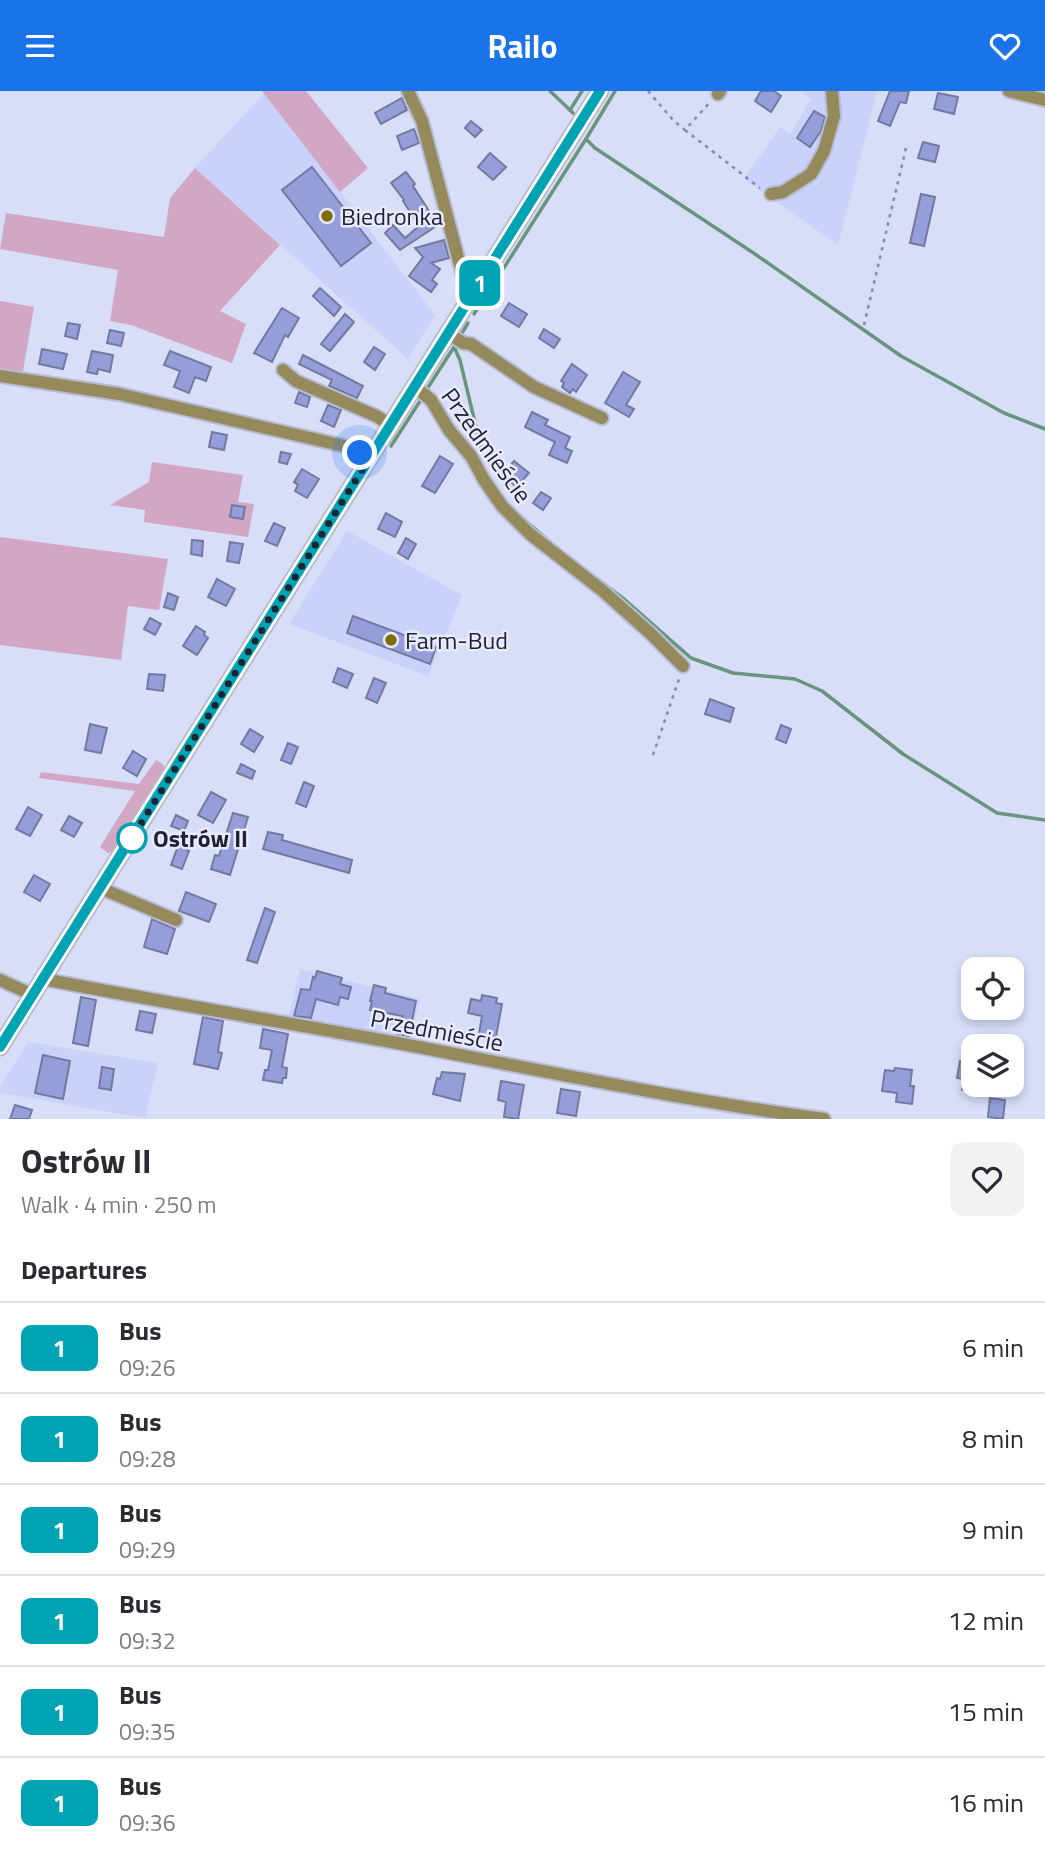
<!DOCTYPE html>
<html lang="en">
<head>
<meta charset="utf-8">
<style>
  :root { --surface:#fff; --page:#f2f2f3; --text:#2b2b33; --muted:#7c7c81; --line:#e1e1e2; --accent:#1a73e8 }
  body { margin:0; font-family:"Titillium Web",sans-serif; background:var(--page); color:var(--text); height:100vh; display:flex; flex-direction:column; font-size:26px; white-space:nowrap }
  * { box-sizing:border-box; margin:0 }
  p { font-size:23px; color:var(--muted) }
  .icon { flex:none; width:38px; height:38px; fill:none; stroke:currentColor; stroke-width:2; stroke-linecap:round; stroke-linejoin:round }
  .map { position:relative; height:1028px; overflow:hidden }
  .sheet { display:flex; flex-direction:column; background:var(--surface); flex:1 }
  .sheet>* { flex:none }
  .badge { padding:0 14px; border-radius:10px; font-size:24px; line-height:46px }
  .buttons { position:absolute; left:961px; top:866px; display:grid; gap:14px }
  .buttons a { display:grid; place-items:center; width:63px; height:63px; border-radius:14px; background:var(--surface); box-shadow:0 4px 10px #0003; font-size:35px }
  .you { position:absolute; width:35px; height:35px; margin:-18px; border:5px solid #fff; border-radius:50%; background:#1a73e8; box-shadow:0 0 0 10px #1a73e833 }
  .map>.badge { position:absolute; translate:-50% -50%; box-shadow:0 0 0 4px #fff }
  h2 { padding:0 21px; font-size:26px; line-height:63px }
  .round { display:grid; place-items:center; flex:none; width:74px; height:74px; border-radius:14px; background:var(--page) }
  .summary { display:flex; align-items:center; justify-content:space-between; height:119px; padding:0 21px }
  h1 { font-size:33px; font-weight:700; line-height:52px }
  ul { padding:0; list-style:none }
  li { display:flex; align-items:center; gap:21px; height:91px; padding:0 21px; border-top:2px solid var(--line) }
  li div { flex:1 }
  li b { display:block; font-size:26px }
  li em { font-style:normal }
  li .badge { min-width:77px; font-weight:700; text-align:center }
  header { display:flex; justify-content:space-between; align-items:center; height:91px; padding:0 21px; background:var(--accent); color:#fff; font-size:32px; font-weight:700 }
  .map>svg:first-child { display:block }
  .built { fill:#cad1fa }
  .green { fill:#d1a7c4 }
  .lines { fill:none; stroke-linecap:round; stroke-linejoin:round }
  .stream { stroke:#67957e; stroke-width:3.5 }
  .building { fill:#959ed9; stroke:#737aa1; stroke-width:2 }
  .minor-casing { stroke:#b7bbd4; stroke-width:16 }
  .major-casing { stroke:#b7bbd4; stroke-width:19 }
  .path { stroke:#888ca2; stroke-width:2.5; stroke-dasharray:3.5 5; stroke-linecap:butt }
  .minor { stroke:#958a5b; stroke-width:12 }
  .major { stroke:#51450b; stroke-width:16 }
  .line-casing { stroke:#fff; stroke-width:16 }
  .line { stroke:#00a3b4; stroke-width:10 }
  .walk { stroke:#202232; stroke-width:7; stroke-dasharray:0 12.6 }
  .poi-dot { fill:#7f6d09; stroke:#e7ebfd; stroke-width:2.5 }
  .stop-dot { fill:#fff; stroke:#00a3b4; stroke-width:3.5 }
  .labels { text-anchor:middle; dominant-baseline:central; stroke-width:5; stroke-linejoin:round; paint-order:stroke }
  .poi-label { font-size:24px; fill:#202232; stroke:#e7ebfd; text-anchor:start }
  .street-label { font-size:24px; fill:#202232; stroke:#e7ebfd }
  .stop-label { font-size:24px; font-weight:bold; fill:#202232; stroke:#e7ebfd; text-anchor:start }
</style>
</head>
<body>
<header><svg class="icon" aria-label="menu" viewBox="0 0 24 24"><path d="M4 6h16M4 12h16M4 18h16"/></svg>Railo<svg class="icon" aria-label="heart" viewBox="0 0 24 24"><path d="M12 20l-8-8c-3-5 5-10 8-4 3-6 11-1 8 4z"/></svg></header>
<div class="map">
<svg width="1045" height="1028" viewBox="0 0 1045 1028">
  <rect width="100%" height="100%" fill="#d8ddf8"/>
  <g class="built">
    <path d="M 801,0 L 877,0 L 838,154 L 744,88 L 780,36 L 790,43 L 811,8 Z"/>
    <path d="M 264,2 L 435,224 L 408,268 L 195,77 Z"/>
    <path d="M 347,440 L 462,504 L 428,585 L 289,533 Z"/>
    <path d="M 300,878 L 420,908 L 409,950 L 288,928 Z"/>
    <path d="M 28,951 L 158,972 L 145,1027 L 0,1002 L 0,996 Z"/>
  </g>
  <g class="green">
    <path d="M 262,0 L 306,0 L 368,77 L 340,101 Z"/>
    <path d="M 195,77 L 280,154 L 220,220 L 246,233 L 232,272 L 131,234 L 110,230 L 118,179 L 0,158 L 6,122 L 164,146 L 170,107 Z"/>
    <path d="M 0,210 L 34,216 L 21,292 L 0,288 Z"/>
    <path d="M 152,371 L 243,384 L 238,411 L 254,413 L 248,446 L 144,431 L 145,419 L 110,414 L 149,391 Z"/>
    <path d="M 0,446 L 168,468 L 159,519 L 128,515 L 121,569 L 0,554 Z"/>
    <path d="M 156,669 L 164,674 L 164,677 L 116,756 L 111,761 L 108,762 L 100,756 L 135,700 L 39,687 L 41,681 L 139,693 Z"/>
  </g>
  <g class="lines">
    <g class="stream">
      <path d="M 550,0 L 573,22"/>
      <path d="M 615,0 L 586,48 L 595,57 L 755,163 L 901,265 L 1004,322 L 1045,338"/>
      <path d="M 570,19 L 582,0"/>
      <path d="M 493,194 L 586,48"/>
      <path d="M 474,223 L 487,202"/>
      <path d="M 462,242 L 468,232"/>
      <path d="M 454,256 L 460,269 L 481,357"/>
      <path d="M 427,298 L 454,256"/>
      <path d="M 391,355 L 422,307"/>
      <path d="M 519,424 L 550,451"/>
      <path d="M 596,487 L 624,508 L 691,567 L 733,582 L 795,588 L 822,600 L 903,663 L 997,722 L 1045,729"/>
    </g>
  </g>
  <g class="building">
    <path d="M 761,0 L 774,0 L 781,5 L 771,21 L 755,10 Z"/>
    <path d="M 890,0 L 909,0 L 906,12 L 900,11 L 890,35 L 878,30 Z"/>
    <path d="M 938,2 L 958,6 L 954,23 L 934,18 Z"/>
    <path d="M 402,7 L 407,19 L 381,33 L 375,22 Z"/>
    <path d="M 814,20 L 825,26 L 821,40 L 810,56 L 797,47 Z"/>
    <path d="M 471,30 L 482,39 L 475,46 L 465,37 Z"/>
    <path d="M 414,38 L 419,52 L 402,59 L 397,45 Z"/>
    <path d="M 923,51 L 939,55 L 935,71 L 918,67 Z"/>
    <path d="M 490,62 L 506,76 L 493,89 L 478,76 Z"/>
    <path d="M 312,76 L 371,152 L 341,175 L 282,99 Z"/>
    <path d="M 406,81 L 415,93 L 413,95 L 438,134 L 400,159 L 385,142 L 393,134 L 405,147 L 419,135 L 403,110 L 404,109 L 391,92 Z"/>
    <path d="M 921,103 L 935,106 L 924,155 L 910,152 Z"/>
    <path d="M 444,149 L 449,167 L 431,172 L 440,178 L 432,189 L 437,193 L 431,201 L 409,185 L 423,166 L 415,157 Z"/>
    <path d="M 320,197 L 341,216 L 334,225 L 313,205 Z"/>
    <path d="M 509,212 L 527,223 L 519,236 L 501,225 Z"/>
    <path d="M 282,217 L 299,227 L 288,246 L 285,244 L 272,271 L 254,262 Z"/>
    <path d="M 345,223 L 354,231 L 330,260 L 321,253 Z"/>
    <path d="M 68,232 L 80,234 L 77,248 L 65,245 Z"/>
    <path d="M 544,238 L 560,248 L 554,257 L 539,247 Z"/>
    <path d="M 110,239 L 124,242 L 121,255 L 107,252 Z"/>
    <path d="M 374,256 L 385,263 L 375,279 L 364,271 Z"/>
    <path d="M 42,258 L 67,263 L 63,278 L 39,273 Z"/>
    <path d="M 92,260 L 113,264 L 110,281 L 98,278 L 97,283 L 87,281 Z"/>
    <path d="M 170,260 L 211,276 L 206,290 L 195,286 L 189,302 L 174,296 L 180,280 L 164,274 Z"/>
    <path d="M 303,264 L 363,295 L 357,307 L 329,295 L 332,289 L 299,273 Z"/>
    <path d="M 572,273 L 587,284 L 576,301 L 573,298 L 570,302 L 562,296 L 564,292 L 561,290 Z"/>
    <path d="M 623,281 L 640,291 L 626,314 L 634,318 L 629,326 L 605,312 Z"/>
    <path d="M 299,301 L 310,306 L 307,316 L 295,312 Z"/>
    <path d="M 328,314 L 341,319 L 334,336 L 321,330 Z"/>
    <path d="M 532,321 L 548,329 L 545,334 L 570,346 L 565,357 L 572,360 L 567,372 L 549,364 L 555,351 L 525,336 Z"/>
    <path d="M 212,341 L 227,344 L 224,359 L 209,356 Z"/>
    <path d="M 281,361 L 291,363 L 287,373 L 279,371 Z"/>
    <path d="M 440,365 L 453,373 L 435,402 L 422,395 Z"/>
    <path d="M 514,370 L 529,382 L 517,396 L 502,385 Z"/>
    <path d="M 302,378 L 319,388 L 307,407 L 295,400 L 298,394 L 294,391 Z"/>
    <path d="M 541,401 L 551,407 L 543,419 L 533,412 Z"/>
    <path d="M 232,414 L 245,416 L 243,428 L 230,426 Z"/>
    <path d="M 386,422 L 402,431 L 395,446 L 378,438 Z"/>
    <path d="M 274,432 L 285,437 L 277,455 L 265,450 Z"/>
    <path d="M 406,447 L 416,453 L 408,468 L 398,462 Z"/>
    <path d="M 192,449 L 203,450 L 202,465 L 191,463 Z"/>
    <path d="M 230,451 L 243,453 L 239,472 L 227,470 Z"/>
    <path d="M 217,488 L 235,498 L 226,515 L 208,506 Z"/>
    <path d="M 168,502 L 178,506 L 174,519 L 164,516 Z"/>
    <path d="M 353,525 L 436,556 L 430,573 L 347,542 Z"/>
    <path d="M 150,527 L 161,533 L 155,544 L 144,538 Z"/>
    <path d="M 196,535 L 205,541 L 204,544 L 208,547 L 197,564 L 183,555 Z"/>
    <path d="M 338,577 L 353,583 L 347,597 L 333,591 Z"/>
    <path d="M 149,583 L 165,584 L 163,600 L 147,598 Z"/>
    <path d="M 374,587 L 386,592 L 377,612 L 366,607 Z"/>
    <path d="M 710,608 L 734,617 L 730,631 L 705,623 Z"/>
    <path d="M 90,633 L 107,637 L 101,662 L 85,659 Z"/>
    <path d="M 781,634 L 791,638 L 786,652 L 776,648 Z"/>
    <path d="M 250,638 L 263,646 L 254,661 L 241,653 Z"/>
    <path d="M 288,652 L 298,656 L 291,673 L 281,669 Z"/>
    <path d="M 133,660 L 146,668 L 137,685 L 123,677 Z"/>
    <path d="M 241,673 L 255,680 L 252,688 L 237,682 Z"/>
    <path d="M 304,691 L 314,695 L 306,716 L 296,712 Z"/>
    <path d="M 211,701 L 226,709 L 213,732 L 198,724 Z"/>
    <path d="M 28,716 L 42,724 L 30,745 L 16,738 Z"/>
    <path d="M 233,722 L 248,726 L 230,784 L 211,778 L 215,764 L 219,765 Z"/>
    <path d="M 176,724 L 188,730 L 184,740 L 171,735 Z"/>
    <path d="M 69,725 L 82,732 L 74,746 L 61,739 Z"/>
    <path d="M 268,741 L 283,744 L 282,749 L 352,769 L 349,782 L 263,758 Z"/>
    <path d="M 178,755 L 189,760 L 182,778 L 171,774 Z"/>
    <path d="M 34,784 L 50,793 L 40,810 L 24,801 Z"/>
    <path d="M 186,801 L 216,813 L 209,831 L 179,820 Z"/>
    <path d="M 265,817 L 275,821 L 257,872 L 247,869 Z"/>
    <path d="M 152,828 L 175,838 L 167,863 L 144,856 Z"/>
    <path d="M 317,880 L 342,887 L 340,893 L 351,896 L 348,908 L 340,906 L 338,914 L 316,908 L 311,927 L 294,925 L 301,898 L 310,899 L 313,886 L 315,887 Z"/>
    <path d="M 374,894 L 386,897 L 385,902 L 416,910 L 409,945 L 398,943 L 403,925 L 370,919 L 372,910 L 370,910 Z"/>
    <path d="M 482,904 L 497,907 L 496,912 L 502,913 L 496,946 L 479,943 L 482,925 L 468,922 L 471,908 L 481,910 Z"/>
    <path d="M 81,906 L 96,909 L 88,955 L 73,952 Z"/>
    <path d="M 140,920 L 156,923 L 152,942 L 136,939 Z"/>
    <path d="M 203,926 L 223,930 L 218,961 L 222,962 L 218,978 L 194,973 Z"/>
    <path d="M 263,938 L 288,943 L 282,976 L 287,977 L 286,987 L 283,987 L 282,992 L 263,989 L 265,979 L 268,979 L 272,959 L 260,957 Z"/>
    <path d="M 967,963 L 973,964 L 973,994 L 1001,994 L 1000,1004 L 962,999 L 964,988 L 957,987 L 960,970 L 966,971 Z"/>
    <path d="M 43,964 L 70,970 L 63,1008 L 35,1002 Z"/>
    <path d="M 102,976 L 114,978 L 111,999 L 99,997 Z"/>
    <path d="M 895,977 L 912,979 L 910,995 L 914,995 L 912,1013 L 896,1011 L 897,1002 L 882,1000 L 885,979 L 894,980 Z"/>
    <path d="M 442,981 L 465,983 L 460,1010 L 433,1003 L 437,987 L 440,988 Z"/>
    <path d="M 501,990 L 524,994 L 518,1028 L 504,1026 L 506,1011 L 498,1009 Z"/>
    <path d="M 561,998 L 580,1001 L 576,1025 L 557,1022 Z"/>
    <path d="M 990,1007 L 1005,1009 L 1003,1028 L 988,1026 Z"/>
    <path d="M 15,1014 L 32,1019 L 29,1028 L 10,1028 Z"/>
  </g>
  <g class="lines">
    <g class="minor-casing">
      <g id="minor">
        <path d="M 408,0 L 422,30 L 466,197 L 471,206"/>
        <path d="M 1009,0 L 1045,9"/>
        <path d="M 718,3 L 720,0"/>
        <path d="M 771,103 L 783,101 L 811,83 L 824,60 L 834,25 L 832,0"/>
        <path d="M 448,242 L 463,252 L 471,253 L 534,296 L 602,327"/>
        <path d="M 283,279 L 296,290 L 376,325 L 391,334"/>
        <path d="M 0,285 L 119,303 L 353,357 L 369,368"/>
        <path d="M 415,296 L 431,309 L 449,339 L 471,365 L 484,389 L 502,415 L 530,443 L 603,500 L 651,543 L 683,575"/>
        <path d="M 100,797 L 176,829"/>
        <path d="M 43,888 C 161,911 279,930 397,952 C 539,979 681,1009 824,1028"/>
        <path d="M 0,889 L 33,904"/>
      </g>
    </g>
    <g class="major-casing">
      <path id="major" d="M 0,956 L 600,0"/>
    </g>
    <g class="path">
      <path d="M 648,0 L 673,29 L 685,39 L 711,10"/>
      <path d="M 685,39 L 760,97"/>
      <path d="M 864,234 L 906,57"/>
      <path d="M 653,664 L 680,585"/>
    </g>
    <use href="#minor" class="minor"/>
    <use href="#major" class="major"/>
  </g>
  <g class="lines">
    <g class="line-casing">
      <path id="line" d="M 0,956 L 600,0"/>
    </g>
    <use href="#line" class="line"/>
    <path class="walk" d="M 132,747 L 130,750 L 369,368 L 360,362"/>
  </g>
  <g class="poi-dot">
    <circle cx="327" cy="125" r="7"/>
    <circle cx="391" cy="549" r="7"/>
  </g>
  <circle class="stop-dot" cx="132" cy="747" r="14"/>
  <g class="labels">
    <g class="poi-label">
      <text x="341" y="125">Biedronka</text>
      <text x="405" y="549">Farm-Bud</text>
    </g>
    <g class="street-label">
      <text transform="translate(487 354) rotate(54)">Przedmieście</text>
      <text transform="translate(437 939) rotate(11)">Przedmieście</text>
    </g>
    <g class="stop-label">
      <text x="153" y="747">Ostrów II</text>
    </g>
  </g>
</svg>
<div class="buttons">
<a><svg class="icon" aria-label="locate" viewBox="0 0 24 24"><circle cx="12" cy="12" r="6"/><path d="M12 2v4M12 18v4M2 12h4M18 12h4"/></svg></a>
<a><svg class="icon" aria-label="layers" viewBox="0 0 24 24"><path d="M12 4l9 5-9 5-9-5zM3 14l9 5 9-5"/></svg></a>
</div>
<div class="you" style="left:360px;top:362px"></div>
<b class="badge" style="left:480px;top:192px;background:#00a3b4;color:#fff">1</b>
</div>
<section class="sheet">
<div class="summary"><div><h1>Ostrów II</h1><p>Walk · 4 min · 250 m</p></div><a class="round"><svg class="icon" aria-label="heart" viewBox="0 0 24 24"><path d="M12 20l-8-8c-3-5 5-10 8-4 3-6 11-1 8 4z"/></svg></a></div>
<h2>Departures</h2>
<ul>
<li><span class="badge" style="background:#00a3b4;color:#fff">1</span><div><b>Bus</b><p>09:26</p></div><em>6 min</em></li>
<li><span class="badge" style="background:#00a3b4;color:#fff">1</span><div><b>Bus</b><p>09:28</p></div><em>8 min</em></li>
<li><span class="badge" style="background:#00a3b4;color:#fff">1</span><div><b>Bus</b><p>09:29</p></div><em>9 min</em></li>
<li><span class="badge" style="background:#00a3b4;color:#fff">1</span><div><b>Bus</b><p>09:32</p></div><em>12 min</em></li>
<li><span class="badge" style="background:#00a3b4;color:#fff">1</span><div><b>Bus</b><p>09:35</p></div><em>15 min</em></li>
<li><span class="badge" style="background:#00a3b4;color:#fff">1</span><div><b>Bus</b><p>09:36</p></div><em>16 min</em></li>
</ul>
</section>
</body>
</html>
